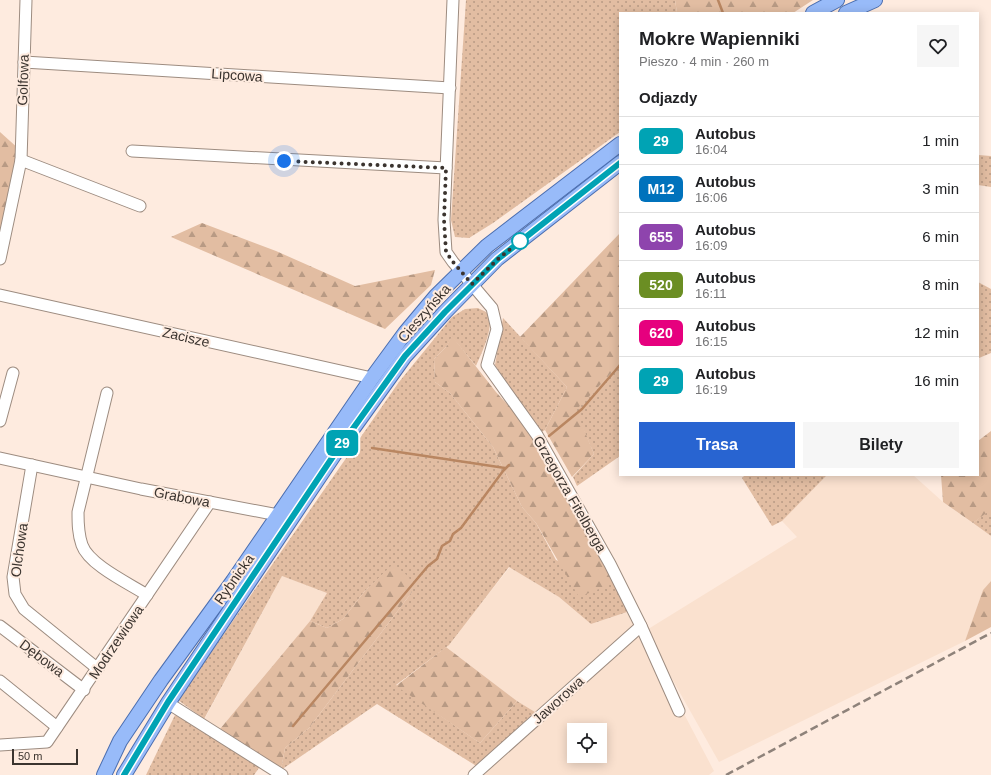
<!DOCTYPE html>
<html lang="pl">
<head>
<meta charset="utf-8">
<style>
  :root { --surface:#fff; --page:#f6f6f6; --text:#202124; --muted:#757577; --line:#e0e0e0; --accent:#2864d1 }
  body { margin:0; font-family:Arial,sans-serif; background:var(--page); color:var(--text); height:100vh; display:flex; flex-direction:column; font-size:15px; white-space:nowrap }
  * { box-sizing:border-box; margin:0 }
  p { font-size:13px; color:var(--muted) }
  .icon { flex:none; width:22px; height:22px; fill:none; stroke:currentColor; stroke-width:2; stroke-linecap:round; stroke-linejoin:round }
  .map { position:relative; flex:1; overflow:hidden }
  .side { position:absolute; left:619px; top:12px; width:360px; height:464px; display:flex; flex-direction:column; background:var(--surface); border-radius:0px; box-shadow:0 2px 10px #0003 }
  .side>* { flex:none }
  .badge { padding:0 8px; border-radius:6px; font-size:14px; line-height:26px }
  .buttons { position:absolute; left:567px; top:723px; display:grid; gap:8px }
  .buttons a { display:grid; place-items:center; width:40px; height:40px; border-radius:0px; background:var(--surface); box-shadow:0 2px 10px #0003; font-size:20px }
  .scale { position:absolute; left:12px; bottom:10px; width:66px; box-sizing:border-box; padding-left:4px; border:2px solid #3b342f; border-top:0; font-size:11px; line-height:14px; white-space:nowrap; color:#3b342f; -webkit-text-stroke:3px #feebdf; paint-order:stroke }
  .you { position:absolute; width:20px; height:20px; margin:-10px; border:3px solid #fff; border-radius:50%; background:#1a73e8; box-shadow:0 0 0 6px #1a73e833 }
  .map>.badge { position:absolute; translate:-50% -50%; box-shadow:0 0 0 2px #fff }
  h2 { padding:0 20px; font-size:15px; line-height:36px }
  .round { display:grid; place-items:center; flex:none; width:42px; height:42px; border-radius:0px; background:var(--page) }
  .summary { display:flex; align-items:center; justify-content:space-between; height:68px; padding:0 20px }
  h1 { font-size:19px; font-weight:700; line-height:30px }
  .primary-button { display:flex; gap:8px; margin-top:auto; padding:8px 20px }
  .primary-button a { flex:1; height:46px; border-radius:0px; background:var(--accent); color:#fff; font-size:16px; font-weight:700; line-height:46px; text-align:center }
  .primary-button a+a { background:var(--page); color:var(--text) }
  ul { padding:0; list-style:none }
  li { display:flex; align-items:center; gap:12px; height:48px; padding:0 20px; border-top:1px solid var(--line) }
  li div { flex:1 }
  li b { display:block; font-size:15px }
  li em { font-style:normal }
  li .badge { min-width:44px; font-weight:700; text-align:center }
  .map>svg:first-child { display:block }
  .built { fill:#fae1cf; fill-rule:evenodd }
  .grass { fill:url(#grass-dots) }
  .forest { fill:url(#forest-firs) }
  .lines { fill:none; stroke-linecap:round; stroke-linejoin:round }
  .stream { stroke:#b98661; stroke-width:2.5 }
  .minor-casing { stroke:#9d8c80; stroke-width:13 }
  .major-casing { stroke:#4b6eb0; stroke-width:16 }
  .minor { stroke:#fff; stroke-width:11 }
  .major { stroke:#98bbf9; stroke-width:14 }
  .rail { stroke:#8e827a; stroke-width:2.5; stroke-dasharray:8 4; stroke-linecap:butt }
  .line-casing { stroke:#fff; stroke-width:9 }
  .line { stroke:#00a3b4; stroke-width:6 }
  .walk { stroke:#3b342f; stroke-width:4; stroke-dasharray:0 7.2 }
  .stop-dot { fill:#fff; stroke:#00a3b4; stroke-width:2 }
  .labels { text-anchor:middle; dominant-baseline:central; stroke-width:4; stroke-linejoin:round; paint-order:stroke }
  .street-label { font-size:14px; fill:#3b342f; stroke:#feebdf }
</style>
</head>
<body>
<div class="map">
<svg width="991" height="775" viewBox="0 0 991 775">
  <defs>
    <pattern id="grass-dots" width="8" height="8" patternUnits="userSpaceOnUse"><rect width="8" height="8" fill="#e2bda2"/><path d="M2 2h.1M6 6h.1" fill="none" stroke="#b89a84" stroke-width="1.8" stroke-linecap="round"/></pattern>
    <pattern id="forest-firs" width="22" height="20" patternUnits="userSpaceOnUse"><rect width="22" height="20" fill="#e2bda2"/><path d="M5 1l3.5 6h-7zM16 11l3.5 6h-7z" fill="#b89a84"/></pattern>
  </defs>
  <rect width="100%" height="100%" fill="#feebdf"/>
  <g class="built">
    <path d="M 827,475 L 913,475 L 943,502 L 991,536 L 991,581 L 983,590 L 965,641 L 719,762 L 645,631 L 797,537 L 782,521 Z"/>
    <path d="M 510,567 L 559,597 L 591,624 L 630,611 L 714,771 L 709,775 L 476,775 L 535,712 L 517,701 L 446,647 ZM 574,730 L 600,730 L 600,756 L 574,756 Z"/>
    <path d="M 282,576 L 328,593 L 310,621 L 220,729 L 204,720 Z"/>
  </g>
  <g class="grass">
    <path d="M 466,0 L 675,0 L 677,13 L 620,13 L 620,132 L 493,223 L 469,238 L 455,237 L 451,220 Z"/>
    <path d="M 978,155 L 991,156 L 991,187 L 978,185 Z"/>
    <path d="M 978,282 L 991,289 L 991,353 L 979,358 Z"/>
    <path d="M 478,308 C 480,309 484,311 486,312 C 497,323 481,354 476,366 L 452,337 L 446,347 L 434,359 L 435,382 L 450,393 L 493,447 L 522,507 L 536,523 L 556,560 L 614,583 L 630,611 L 591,624 L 559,597 L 509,567 L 449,645 L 396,685 L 480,743 L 517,701 L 535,712 L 478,767 L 377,704 L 281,770 L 285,748 L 309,728 L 412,592 L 393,565 L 364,592 L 343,619 L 327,628 L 310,621 L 327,593 L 282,576 L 204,719 L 178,700 L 399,382 L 452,317 L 465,309 Z"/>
    <path d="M 503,318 L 567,387 L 545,430 L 540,433 L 495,365 Z"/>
    <path d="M 620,364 L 620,456 L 577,486 L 573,477 L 594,454 L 575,410 Z"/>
    <path d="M 745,475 L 827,475 L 782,521 L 772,526 L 742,478 Z"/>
    <path d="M 989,510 L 991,511 L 991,536 L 973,523 Z"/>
    <path d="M 175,715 L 261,765 L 254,775 L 146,775 Z"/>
  </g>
  <g class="forest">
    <path d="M 675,0 L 813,0 L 793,13 L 677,13 Z"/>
    <path d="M 0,132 L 20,150 L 0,243 Z"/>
    <path d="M 202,223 L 276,251 L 355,286 L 435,270 L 431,285 L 385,329 L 171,237 Z"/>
    <path d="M 620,233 L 620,364 L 576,410 L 594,454 L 572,477 L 545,430 L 567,387 L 520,337 Z"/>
    <path d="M 452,336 L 496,392 L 528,427 L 614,583 L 579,597 L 536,523 L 522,507 L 493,447 L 450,393 L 435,382 L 434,359 L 446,347 Z"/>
    <path d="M 991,431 L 991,511 L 989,511 L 973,523 L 943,502 L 941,475 L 978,475 L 978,441 Z"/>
    <path d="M 393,564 L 409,577 L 412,592 L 309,728 L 285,748 L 281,770 L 220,729 L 310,621 L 327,628 L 343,619 L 364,592 Z"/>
    <path d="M 991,581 L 991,627 L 965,641 L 983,590 Z"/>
    <path d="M 446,647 L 517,701 L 480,743 L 396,686 Z"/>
  </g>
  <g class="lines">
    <g class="stream">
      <path d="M 718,0 L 723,13"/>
      <path d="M 549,436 L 582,409 L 620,365"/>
      <path d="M 372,448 L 505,468"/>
      <path d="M 293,726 L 428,566 L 437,559 L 442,546 L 450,541 L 453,534 L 461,528 L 503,471 L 509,465"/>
    </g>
    <g class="minor-casing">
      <g id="minor">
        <path d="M 453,0 L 444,220 L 446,252 L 453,262 L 492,308 L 497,329 L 487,365 L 537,435 L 610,564 L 641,626 L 679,711"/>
        <path d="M 24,62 L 450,88"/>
        <path d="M 132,151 L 446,168"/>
        <path d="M 21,160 L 26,0"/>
        <path d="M 0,259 L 21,160 L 140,206"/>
        <path d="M 0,295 L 372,378"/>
        <path d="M 107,393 L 78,512 C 78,523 78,534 82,545 C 89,565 130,584 147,595"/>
        <path d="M 0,421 L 13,373"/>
        <path d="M 0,458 L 141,489 L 278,515"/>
        <path d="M 32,465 L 13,577 L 15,594 L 24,609 L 98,669"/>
        <path d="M 0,626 L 84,690"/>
        <path d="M 0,681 L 57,727"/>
        <path d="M 168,703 L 282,775"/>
        <path d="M 0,745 L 47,742 L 210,502"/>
        <path d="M 474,775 L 641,626"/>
      </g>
    </g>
    <g class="major-casing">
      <g id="major">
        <path d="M 813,13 L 837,0"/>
        <path d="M 846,13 L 875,0"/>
        <path d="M 104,775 L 120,741 L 161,680 L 233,581 L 372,378 L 405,333 L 436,296 L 487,246 L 620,144"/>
        <path d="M 124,775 L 168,703 L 334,455 L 405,356 L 445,312 L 497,259 L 620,163"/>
      </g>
    </g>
    <use href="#minor" class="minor"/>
    <use href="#major" class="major"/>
    <path class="rail" d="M 726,775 L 991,633"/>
  </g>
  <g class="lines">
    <g class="line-casing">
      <path id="line" d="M 124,775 L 168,702 L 334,455 L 405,356 L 445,312 L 498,259 L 620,163"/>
    </g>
    <use href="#line" class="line"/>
    <path class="walk" d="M 284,161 L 446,168 L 444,220 L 446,252 L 453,262 L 472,284 L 498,259 L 520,241"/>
  </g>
  <circle class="stop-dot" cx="520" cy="241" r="8"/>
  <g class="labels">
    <g class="street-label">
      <text transform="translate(237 75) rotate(4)">Lipcowa</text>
      <text transform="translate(23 80) rotate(-88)">Golfowa</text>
      <text transform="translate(424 313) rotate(-49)">Cieszyńska</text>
      <text transform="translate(186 337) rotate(13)">Zacisze</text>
      <text transform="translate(570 494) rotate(60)">Grzegorza Fitelberga</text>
      <text transform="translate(182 497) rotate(11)">Grabowa</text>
      <text transform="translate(19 550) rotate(-82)">Olchowa</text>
      <text transform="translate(234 579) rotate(-55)">Rybnicka</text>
      <text transform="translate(116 642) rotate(-56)">Modrzewiowa</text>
      <text transform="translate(42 658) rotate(37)">Dębowa</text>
      <text transform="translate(558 700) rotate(-42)">Jaworowa</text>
    </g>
  </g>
</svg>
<div class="buttons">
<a><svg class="icon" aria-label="locate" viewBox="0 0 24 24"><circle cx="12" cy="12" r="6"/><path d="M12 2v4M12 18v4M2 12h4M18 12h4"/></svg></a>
</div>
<div class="scale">50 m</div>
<div class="you" style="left:284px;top:161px"></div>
<b class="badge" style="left:342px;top:443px;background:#00a3b4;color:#fff">29</b>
<section class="side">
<div class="summary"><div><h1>Mokre Wapienniki</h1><p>Pieszo · 4 min · 260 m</p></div><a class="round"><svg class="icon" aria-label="heart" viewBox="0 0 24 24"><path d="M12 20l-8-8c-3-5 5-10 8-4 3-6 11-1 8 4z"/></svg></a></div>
<h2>Odjazdy</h2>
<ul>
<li><span class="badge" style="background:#00a3b4;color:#fff">29</span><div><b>Autobus</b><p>16:04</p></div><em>1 min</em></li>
<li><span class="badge" style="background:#0072bc;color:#fff">M12</span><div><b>Autobus</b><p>16:06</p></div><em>3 min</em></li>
<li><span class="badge" style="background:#8e44ad;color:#fff">655</span><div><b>Autobus</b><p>16:09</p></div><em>6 min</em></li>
<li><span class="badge" style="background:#6b8e23;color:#fff">520</span><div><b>Autobus</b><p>16:11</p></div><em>8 min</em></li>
<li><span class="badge" style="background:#e6007e;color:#fff">620</span><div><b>Autobus</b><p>16:15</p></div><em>12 min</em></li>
<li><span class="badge" style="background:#00a3b4;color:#fff">29</span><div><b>Autobus</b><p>16:19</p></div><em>16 min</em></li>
</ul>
<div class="primary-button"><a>Trasa</a><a>Bilety</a></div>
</section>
</div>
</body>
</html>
